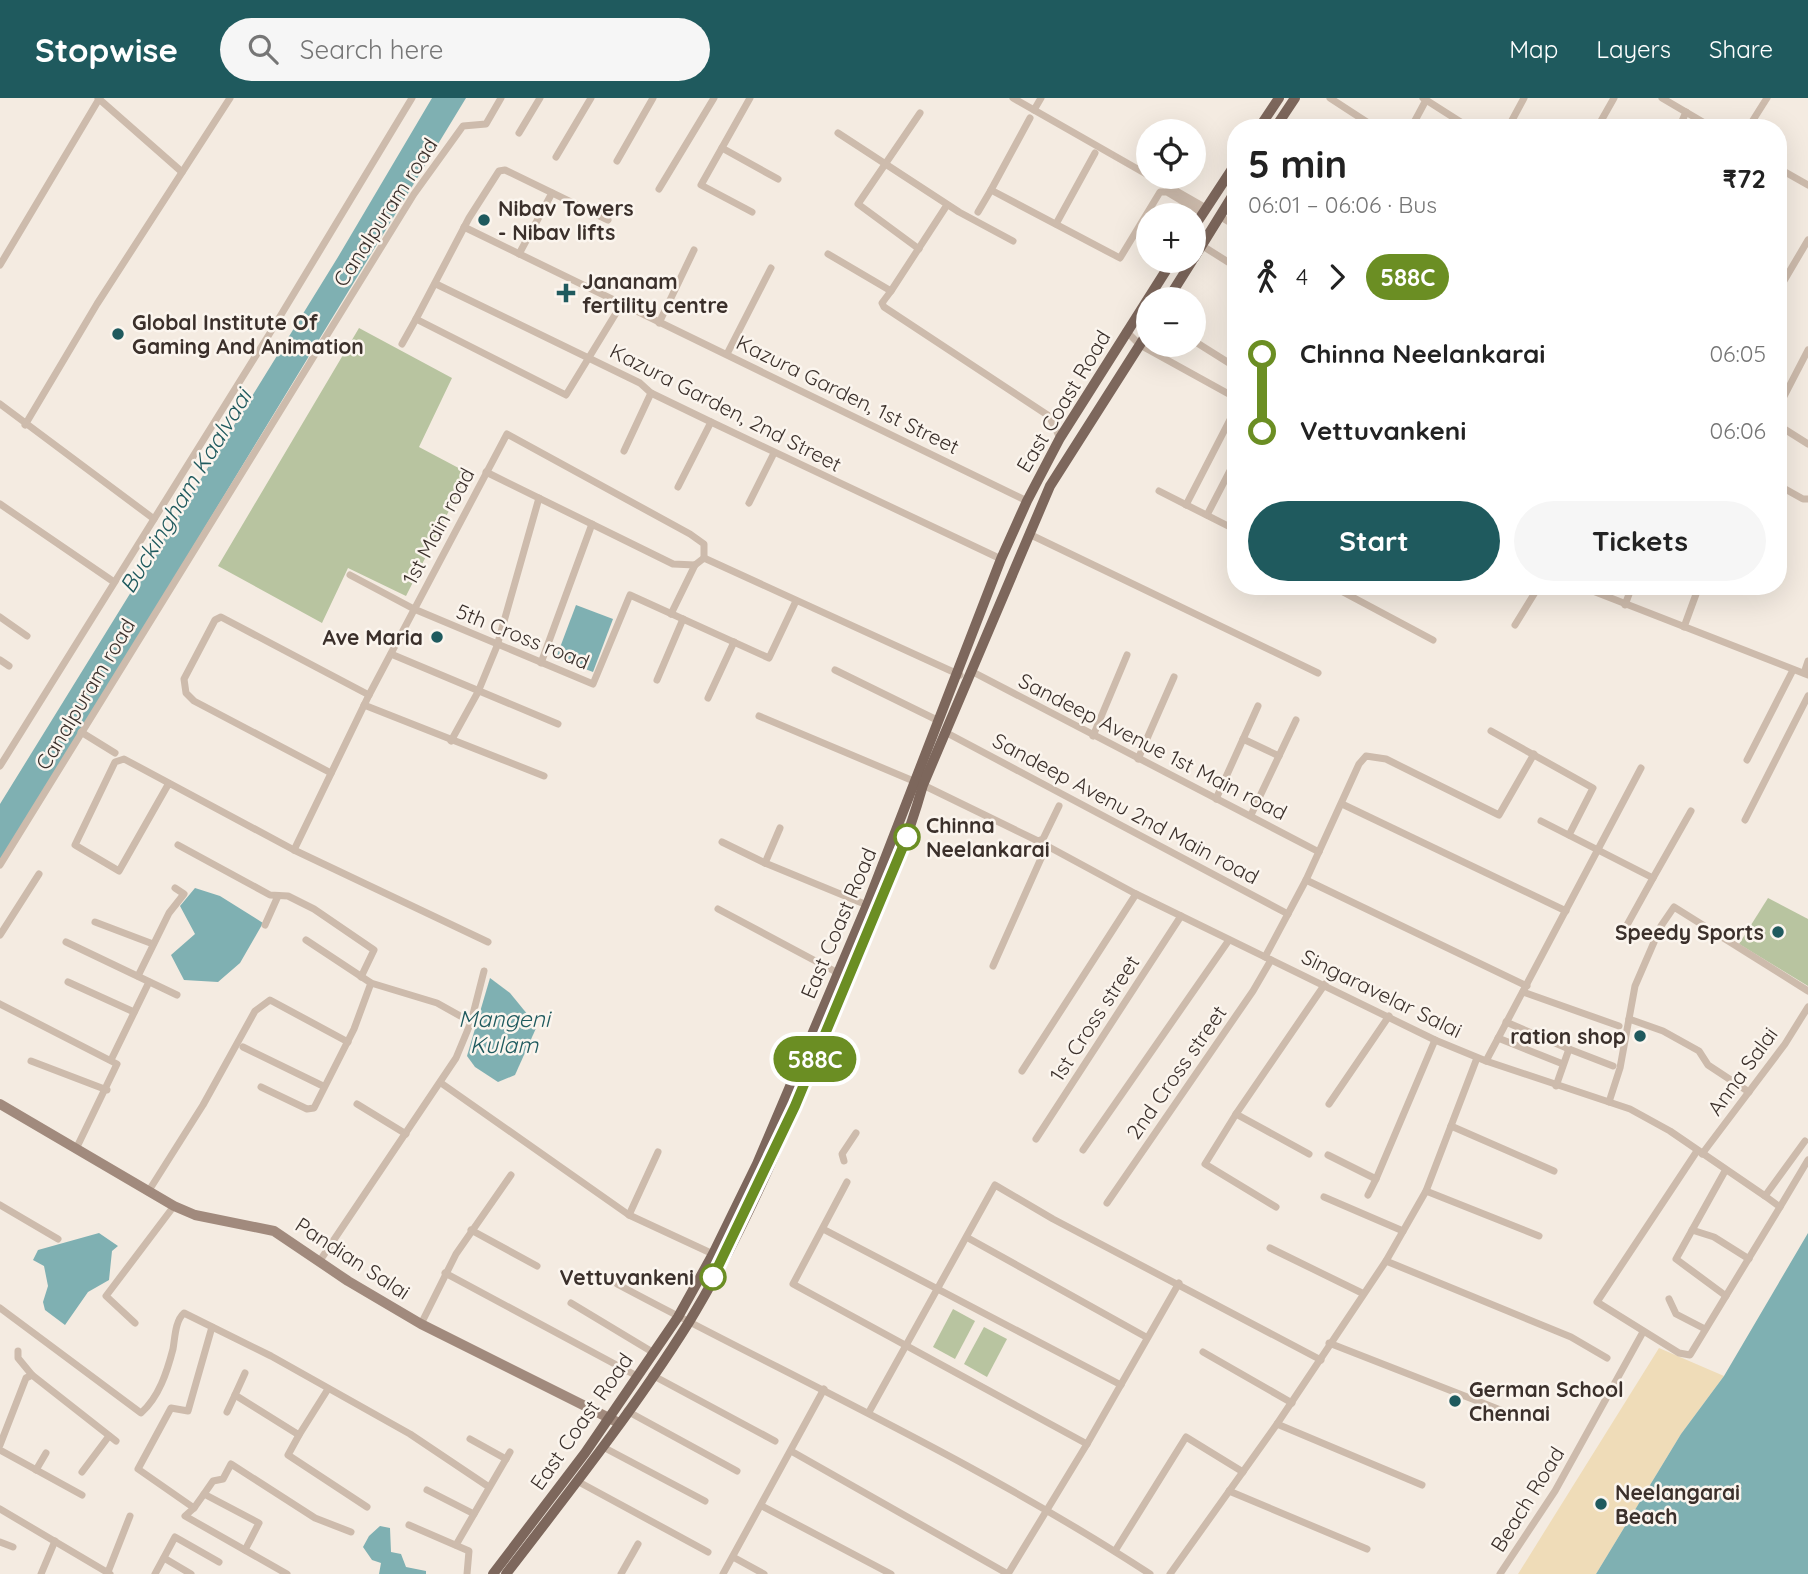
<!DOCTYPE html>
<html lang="en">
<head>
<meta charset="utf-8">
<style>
  :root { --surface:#fff; --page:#f6f6f6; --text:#222; --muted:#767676; --accent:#1f5a5e }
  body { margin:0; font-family:Quicksand,sans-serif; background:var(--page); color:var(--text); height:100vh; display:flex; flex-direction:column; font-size:26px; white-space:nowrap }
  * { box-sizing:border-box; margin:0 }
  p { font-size:23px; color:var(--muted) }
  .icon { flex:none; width:38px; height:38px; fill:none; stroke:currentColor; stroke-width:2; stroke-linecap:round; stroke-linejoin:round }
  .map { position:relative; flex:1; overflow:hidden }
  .details { position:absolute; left:1227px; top:21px; width:560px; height:476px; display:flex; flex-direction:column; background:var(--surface); border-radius:28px; box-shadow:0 7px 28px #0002 }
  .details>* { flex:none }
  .badge { padding:0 14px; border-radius:23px; font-size:24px; line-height:46px }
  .controls { position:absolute; left:1136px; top:21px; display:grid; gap:14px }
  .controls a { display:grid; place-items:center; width:70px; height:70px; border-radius:50%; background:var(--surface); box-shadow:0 7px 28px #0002; font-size:35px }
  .map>.badge { position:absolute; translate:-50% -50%; box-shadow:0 0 0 4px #fff }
  .legs { display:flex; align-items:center; gap:10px; height:77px; padding:0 21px; font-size:23px }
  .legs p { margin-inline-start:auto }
  .head { display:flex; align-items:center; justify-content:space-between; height:119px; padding:0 21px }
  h1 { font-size:38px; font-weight:700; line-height:52px }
  .cta { display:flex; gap:14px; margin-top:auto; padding:14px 21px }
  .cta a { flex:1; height:80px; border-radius:42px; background:var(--accent); color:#fff; font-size:28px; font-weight:700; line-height:80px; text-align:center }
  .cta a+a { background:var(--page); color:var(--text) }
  ul { padding:0 21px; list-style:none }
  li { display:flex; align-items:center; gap:24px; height:77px; font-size:26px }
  li i { display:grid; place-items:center; width:10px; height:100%; margin:0 9px; background:currentColor }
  li i::after { content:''; width:18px; height:18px; margin:-9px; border:5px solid; border-radius:50%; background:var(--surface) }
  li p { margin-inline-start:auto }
  li:first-child i { background:linear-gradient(#0000 50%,currentColor 0) }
  li:last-child i { background:linear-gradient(currentColor 50%,#0000 0) }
  header { display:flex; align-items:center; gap:42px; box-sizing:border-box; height:98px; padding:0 35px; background:var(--accent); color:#fff }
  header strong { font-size:33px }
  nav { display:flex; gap:38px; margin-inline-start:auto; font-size:24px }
  .search { width:490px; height:63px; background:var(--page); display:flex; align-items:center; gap:18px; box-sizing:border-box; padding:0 24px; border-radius:38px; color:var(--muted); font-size:26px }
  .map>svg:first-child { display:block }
  .green { fill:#b8c4a0 }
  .sand { fill:#efdcb8 }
  .water { fill:#7fb0b2 }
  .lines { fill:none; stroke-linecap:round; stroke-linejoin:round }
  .street { stroke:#cdbbac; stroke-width:7 }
  .secondary { stroke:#a18a7d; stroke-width:10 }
  .primary { stroke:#7d675c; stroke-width:10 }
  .line-1-casing { stroke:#fff; stroke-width:16 }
  .line-1 { stroke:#6b8e23; stroke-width:10 }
  .poi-dot { fill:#1f5a5e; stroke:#fbf5ee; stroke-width:2.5 }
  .stop-1-dot { fill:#fff; stroke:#6b8e23; stroke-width:3.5 }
  .labels { text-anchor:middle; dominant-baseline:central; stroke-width:5; stroke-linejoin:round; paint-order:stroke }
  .poi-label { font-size:21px; font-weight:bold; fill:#3b302b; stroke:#fbf5ee; text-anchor:start }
  .street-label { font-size:21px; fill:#3b302b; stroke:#fbf5ee }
  .stop-label { font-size:21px; font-weight:bold; fill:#3b302b; stroke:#fbf5ee; text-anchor:start }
  .water-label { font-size:23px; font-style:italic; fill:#1f5a5e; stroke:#fbf5ee }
</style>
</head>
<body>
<header>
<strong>Stopwise</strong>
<div class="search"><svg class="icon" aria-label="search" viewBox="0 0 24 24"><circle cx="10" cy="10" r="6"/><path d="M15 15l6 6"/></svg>Search here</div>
<nav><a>Map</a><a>Layers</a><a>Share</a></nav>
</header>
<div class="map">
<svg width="1808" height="1476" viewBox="0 0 1808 1476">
  <rect width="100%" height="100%" fill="#f4ebe1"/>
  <g class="green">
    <path d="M 359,230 L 452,280 L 419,349 L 468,375 L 406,498 L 348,470 L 322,525 L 218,468 Z"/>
    <path d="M 1768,800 L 1808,821 L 1808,888 L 1739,846 Z"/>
    <path d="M 953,1211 L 975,1223 L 955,1261 L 933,1249 Z"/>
    <path d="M 984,1229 L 1007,1241 L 987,1279 L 964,1266 Z"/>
  </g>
  <path class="sand" d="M 1659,1250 L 1724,1278 L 1681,1336 L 1596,1476 L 1518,1476 Z"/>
  <g class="water">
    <path d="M 432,0 L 466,0 L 0,766 L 0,706 L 338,159 Z"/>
    <path d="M 576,507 L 613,521 L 593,574 L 556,560 Z"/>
    <path d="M 195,790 L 220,798 L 263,825 L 240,865 L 218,884 L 184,882 L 171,857 L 195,836 L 180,808 Z"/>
    <path d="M 490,880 L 510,895 L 537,928 L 515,977 L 498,984 L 475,969 L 467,958 Z"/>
    <path d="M 99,1135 L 118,1148 L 112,1153 L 109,1182 L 88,1194 L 65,1227 L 45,1212 L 43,1204 L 48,1188 L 44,1168 L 33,1162 L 38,1152 Z"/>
    <path d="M 1808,1135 L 1808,1476 L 1596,1476 L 1681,1336 L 1724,1278 Z"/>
    <path d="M 380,1428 L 390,1430 L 391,1454 L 401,1456 L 406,1469 L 426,1473 L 426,1476 L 379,1476 L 381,1465 L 372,1462 L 363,1449 L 369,1438 Z"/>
  </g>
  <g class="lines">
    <g class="street">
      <path d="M 98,0 L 182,74"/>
      <path d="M 750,0 L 701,87 L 752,114"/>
      <path d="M 1013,0 L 1148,77"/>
      <path d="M 1330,0 L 1376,30"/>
      <path d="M 1423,0 L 1470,30"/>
      <path d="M 1662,0 L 1713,30"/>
      <path d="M 1034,12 L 1041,0"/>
      <path d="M 1030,20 L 991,92 L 1120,160 L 1160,94 L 1167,94 L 1202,115"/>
      <path d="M 1510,26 L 1524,0"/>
      <path d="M 1411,30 L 1426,2"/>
      <path d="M 1597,30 L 1614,0"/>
      <path d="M 1679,30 L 1686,14"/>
      <path d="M 1748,30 L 1767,0"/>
      <path d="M 519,35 L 540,0"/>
      <path d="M 838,35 L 959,114 L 1013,143"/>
      <path d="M 722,50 L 778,81"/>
      <path d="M 556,59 L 591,0"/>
      <path d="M 617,63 L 653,0"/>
      <path d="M 1778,70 L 1808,87"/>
      <path d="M 1152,79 L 1206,110"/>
      <path d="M 659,91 L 714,0"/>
      <path d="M 978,114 L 991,92"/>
      <path d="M 1219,118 L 1236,128"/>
      <path d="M 608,122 L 505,72 L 499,73 L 469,120 L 416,221 L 566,297 L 621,207"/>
      <path d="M 1056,126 L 1095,55"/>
      <path d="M 464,129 L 1027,403"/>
      <path d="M 1201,147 L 1236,169"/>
      <path d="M 919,151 L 858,106 L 920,15"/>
      <path d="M 519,156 L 552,95"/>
      <path d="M 828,156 L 891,193 L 947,107"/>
      <path d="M 0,167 L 99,1"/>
      <path d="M 436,186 L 640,285 L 651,295 L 711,324 L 1001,461"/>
      <path d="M 891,193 L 882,205 L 884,209 L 1049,318 L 1060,340"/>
      <path d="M 1778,193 L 1808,142"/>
      <path d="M 659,225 L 694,152"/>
      <path d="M 1126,233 L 1140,247 L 1236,300"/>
      <path d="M 1194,243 L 1229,265 L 1236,255"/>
      <path d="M 402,246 L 416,221"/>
      <path d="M 727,256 L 771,170"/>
      <path d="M 0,306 L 154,421"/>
      <path d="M 1778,310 L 1808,252"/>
      <path d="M 25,327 L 97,206 L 230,0"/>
      <path d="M 1778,327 L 1808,346"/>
      <path d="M 624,353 L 651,295"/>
      <path d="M 486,374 L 673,466 L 695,467 L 704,460 L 960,577"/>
      <path d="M 1778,387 L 1803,401 L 1808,401"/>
      <path d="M 678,389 L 711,324"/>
      <path d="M 1159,393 L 1236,432"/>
      <path d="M 749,405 L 774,355"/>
      <path d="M 0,406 L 114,484"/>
      <path d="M 1186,407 L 1236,310"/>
      <path d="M 1207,417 L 1236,361"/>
      <path d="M 1029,436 L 1318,575"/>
      <path d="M 350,477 L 414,511 L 593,586 L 630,497 L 769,560 L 796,503"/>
      <path d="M 1339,488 L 1343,494 L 1433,542"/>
      <path d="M 1580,488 L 1808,577"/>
      <path d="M 1625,507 L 1632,488"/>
      <path d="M 671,516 L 695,467"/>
      <path d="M 0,519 L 27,538"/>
      <path d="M 1515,527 L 1539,488"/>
      <path d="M 1684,529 L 1699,488"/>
      <path d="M 391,556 L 558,626"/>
      <path d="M 0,562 L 9,568"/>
      <path d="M 541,565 L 592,426"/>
      <path d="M 835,572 L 939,623"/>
      <path d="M 971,573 L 1319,754"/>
      <path d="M 1804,575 L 1808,563"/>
      <path d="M 657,582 L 683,521"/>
      <path d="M 708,600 L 734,544"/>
      <path d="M 364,607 L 544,678"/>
      <path d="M 759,618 L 923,687 L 1038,743 L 1136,796 L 1435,942 L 1486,963 L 1630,1011 L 1670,1033 L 1765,1098 L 1805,1043"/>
      <path d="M 1491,633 L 1593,690 L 1569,737"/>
      <path d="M 81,634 L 115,655"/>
      <path d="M 947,635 L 1288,816"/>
      <path d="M 1093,638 L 1127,557"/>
      <path d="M 1243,641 L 1279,658"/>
      <path d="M 451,643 L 478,594 L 497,548 L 539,400"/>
      <path d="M 1138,661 L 1174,579"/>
      <path d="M 1747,662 L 1793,572"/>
      <path d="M 0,668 L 270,235 L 412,0"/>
      <path d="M 331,675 L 194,603 L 186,595 L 184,581 L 215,522 L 221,519 L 369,597"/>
      <path d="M 169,685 L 119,773 L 75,747 L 115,664 L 124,661 L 294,752 L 488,844"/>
      <path d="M 1216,701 L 1258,608"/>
      <path d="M 1342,706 L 1566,813"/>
      <path d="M 1251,717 L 1296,622"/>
      <path d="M 1745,722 L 1808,598"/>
      <path d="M 1541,723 L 1653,780 L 1622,836"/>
      <path d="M 780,730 L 765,765 L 867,807"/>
      <path d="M 1038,743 L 1043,741 L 1059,708"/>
      <path d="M 722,744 L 765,765"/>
      <path d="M 178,747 L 270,797 L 288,798 L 314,811 L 374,852 L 361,879"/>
      <path d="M 294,752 L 369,597 L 507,336 L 690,436 L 704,446 L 704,460"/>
      <path d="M 0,767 L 414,96 L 463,28 L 486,26 L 501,0"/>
      <path d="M 1653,780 L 1691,713"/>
      <path d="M 1306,782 L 1527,888"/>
      <path d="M 718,811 L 838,875"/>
      <path d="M 95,824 L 153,846"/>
      <path d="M 265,827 L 278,798"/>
      <path d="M 0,837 L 39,776"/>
      <path d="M 306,842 L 371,885 L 437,905 L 471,924"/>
      <path d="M 66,844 L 177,897"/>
      <path d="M 1265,859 L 1306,782 L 1359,666 L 1366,658 L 1386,661 L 1499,717 L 1534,656"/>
      <path d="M 993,868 L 1047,747"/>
      <path d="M 138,878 L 169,815 L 184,796 L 175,790"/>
      <path d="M 68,884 L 134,914"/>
      <path d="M 1523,894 L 1619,928"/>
      <path d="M 0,906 L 117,966 L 76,1051"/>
      <path d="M 1629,921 L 1663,933 L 1699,953 L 1708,967 L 1749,994"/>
      <path d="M 1506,924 L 1569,951"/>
      <path d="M 1498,940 L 1563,966"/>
      <path d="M 243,949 L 323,988"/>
      <path d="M 111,962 L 149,884"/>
      <path d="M 31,963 L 107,992"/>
      <path d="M 1486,963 L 1641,670"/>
      <path d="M 1022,973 L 1136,796"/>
      <path d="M 441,985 L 629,1117 L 713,1156"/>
      <path d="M 1556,988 L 1569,951 L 1613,968"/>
      <path d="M 261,989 L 307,1011 L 314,1010 L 354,931 L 371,885"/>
      <path d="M 1609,1004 L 1620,970 L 1635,888 L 1661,828 L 1674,809 L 1808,893"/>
      <path d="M 357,1006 L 406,1036"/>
      <path d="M 1329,1006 L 1389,918"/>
      <path d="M 1236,1016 L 1205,1066 L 1276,1109"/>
      <path d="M 1451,1028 L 1554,1073"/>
      <path d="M 1036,1041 L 1181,818"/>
      <path d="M 1083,1052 L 1229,842"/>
      <path d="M 1697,1053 L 1597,1204 L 1679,1255 L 1690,1257 L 1780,1109 L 1765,1098"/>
      <path d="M 1309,1056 L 1236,1016 L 1325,886"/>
      <path d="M 1702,1056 L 1785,946 L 1808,909"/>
      <path d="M 1328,1057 L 1376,1081 L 1435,942"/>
      <path d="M 844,1063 L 842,1056 L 856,1035"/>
      <path d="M 1725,1073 L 1676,1161 L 1726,1198"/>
      <path d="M 847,1084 L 793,1186 L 1087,1346"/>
      <path d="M 1426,1093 L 1539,1138"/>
      <path d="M 148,1094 L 203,1007 L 255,913 L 270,902 L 348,944"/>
      <path d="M 1368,1097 L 1376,1081"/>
      <path d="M 1324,1099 L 1403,1133"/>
      <path d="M 1107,1105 L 1253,893 L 1271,862"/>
      <path d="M 0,1107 L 58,1141"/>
      <path d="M 1780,1109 L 1808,1062"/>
      <path d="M 629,1117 L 658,1054"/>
      <path d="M 823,1131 L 1121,1287"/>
      <path d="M 471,1132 L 537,1168"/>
      <path d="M 1692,1132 L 1714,1139 L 1749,1161"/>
      <path d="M 968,1140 L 1146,1239"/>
      <path d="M 1270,1150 L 1362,1195"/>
      <path d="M 1386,1163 L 1571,1239 L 1607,1260"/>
      <path d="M 319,1164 L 456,960 L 471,924 L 484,873"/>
      <path d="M 445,1175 L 637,1278"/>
      <path d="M 617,1186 C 795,1281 980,1365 1150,1476"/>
      <path d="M 1669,1201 L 1676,1216 L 1705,1231"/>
      <path d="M 571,1205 L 654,1255"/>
      <path d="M 0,1210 L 141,1315 C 159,1299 167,1274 173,1251 C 175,1240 175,1223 184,1215 L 271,1258 L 410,1336 L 489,1389"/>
      <path d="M 135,1225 L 106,1198 L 174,1108"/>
      <path d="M 421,1226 L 456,1156 L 511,1077"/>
      <path d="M 212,1229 L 188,1313 L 171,1310 L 138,1371 L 194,1410 L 185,1418 L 287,1476"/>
      <path d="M 1329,1245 L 1521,1320"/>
      <path d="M 18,1253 L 18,1260 L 32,1277"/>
      <path d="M 1203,1254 L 1292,1305"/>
      <path d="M 245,1275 L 235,1297 L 299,1337 L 328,1291"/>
      <path d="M 652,1277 L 775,1343"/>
      <path d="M 627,1313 L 737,1373"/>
      <path d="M 227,1314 L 235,1297"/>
      <path d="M 869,1314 L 995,1087 L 1053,1121 L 1321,1262"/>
      <path d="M 1277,1326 L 1422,1387"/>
      <path d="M 299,1337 L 288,1357 L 367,1409"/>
      <path d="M 470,1341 L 506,1361"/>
      <path d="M 0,1347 L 26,1280 L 32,1277 L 116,1343"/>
      <path d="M 603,1349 L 705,1403"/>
      <path d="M 0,1352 L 82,1397"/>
      <path d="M 791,1353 L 1008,1476"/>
      <path d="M 36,1372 L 46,1355"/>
      <path d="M 82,1374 L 109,1338"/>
      <path d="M 577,1383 L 708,1454"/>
      <path d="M 427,1392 L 474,1416"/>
      <path d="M 1229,1393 L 1367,1451"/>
      <path d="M 204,1396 L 213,1383 L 223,1381 L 231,1366 L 315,1420 L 351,1434"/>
      <path d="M 762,1408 L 891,1476"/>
      <path d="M 194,1410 L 204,1396 L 259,1425 L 245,1452"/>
      <path d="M 0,1411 L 110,1476"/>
      <path d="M 409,1427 L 469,1453 L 467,1476"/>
      <path d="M 0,1444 L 13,1449"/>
      <path d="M 456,1447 L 510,1354"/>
      <path d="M 1115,1453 L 1186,1339 L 1243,1374"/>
      <path d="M 733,1459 L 764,1476"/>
      <path d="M 164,1460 L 191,1476"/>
      <path d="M 108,1474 L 130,1418"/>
      <path d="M 41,1476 L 55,1443"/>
      <path d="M 155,1476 L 175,1439 L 219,1464"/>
      <path d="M 621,1476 L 638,1446"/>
      <path d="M 723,1476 L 824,1291"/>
      <path d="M 1008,1476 L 1087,1346 L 1179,1185"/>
      <path d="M 1170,1476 L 1277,1326 L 1386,1163 L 1426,1093 L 1477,960"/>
      <path d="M 1500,1476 L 1555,1393 L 1643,1234"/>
    </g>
    <path class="secondary" d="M 0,1006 L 174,1108 L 195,1117 L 274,1133 L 348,1183 L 421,1226 L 619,1325"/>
    <g class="primary">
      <path d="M 1259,30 L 1279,0"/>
      <path d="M 1275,30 L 1295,0"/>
      <path d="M 1194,129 L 1236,65"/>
      <path d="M 1194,160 L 1236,92"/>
      <path d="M 1168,201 L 1192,163"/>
      <path d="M 493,1476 L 585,1355 L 678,1219 L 713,1156 L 757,1066 L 867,807 L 1001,461 L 1027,403 L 1060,340 L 1172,163"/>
      <path d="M 506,1476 C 569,1394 634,1312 689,1224 C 750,1124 794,1012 839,904 C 869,832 902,762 923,687 L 1050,388 L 1148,234"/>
    </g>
  </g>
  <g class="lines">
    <g class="line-1-casing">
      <path id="line-1" d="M 713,1179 L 795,1008 L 907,739"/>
    </g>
    <use href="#line-1" class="line-1"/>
  </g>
  <g class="poi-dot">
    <circle cx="484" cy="122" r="7"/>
    <path d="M562.5 184.5h7v7h7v7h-7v7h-7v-7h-7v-7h7z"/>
    <circle cx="118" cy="236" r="7"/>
    <circle cx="437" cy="539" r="7"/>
    <circle cx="1778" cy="834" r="7"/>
    <circle cx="1640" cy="938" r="7"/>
    <circle cx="1455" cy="1303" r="7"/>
    <circle cx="1601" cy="1406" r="7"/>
  </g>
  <g class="stop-1-dot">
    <circle cx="907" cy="739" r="12"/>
    <circle cx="713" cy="1179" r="12"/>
  </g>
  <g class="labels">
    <g class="poi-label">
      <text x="498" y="110">Nibav Towers<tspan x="498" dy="24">- Nibav lifts</tspan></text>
      <text x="582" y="183">Jananam<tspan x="582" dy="24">fertility centre</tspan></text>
      <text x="132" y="224">Global Institute Of<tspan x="132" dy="24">Gaming And Animation</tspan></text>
      <text x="423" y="539" text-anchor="end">Ave Maria</text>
      <text x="1764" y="834" text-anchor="end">Speedy Sports</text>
      <text x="1626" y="938" text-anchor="end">ration shop</text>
      <text x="1469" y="1291">German School<tspan x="1469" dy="24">Chennai</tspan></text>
      <text x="1615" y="1394">Neelangarai<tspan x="1615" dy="24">Beach</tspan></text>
    </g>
    <g class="street-label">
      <text transform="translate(385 114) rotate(-57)">Canalpuram road</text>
      <text transform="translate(848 296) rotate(26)">Kazura Garden, 1st Street</text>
      <text transform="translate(1063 303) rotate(-59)">East Coast Road</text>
      <text transform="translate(726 309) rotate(27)">Kazura Garden, 2nd Street</text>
      <text transform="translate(438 428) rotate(-62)">1st Main road</text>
      <text transform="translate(523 538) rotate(22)">5th Cross road</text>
      <text transform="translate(85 596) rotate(-59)">Canalpuram road</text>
      <text transform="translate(1153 648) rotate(27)">Sandeep Avenue 1st Main road</text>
      <text transform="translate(1126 710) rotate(28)">Sandeep Avenu 2nd Main road</text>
      <text transform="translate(838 825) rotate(-67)">East Coast Road</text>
      <text transform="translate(1382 895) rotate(26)">Singaravelar Salai</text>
      <text transform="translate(1094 920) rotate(-57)">1st Cross street</text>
      <text transform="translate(1742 973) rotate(-54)">Anna Salai</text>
      <text transform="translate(1176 974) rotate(-55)">2nd Cross street</text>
      <text transform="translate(353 1160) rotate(33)">Pandian Salai</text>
      <text transform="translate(581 1323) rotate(-55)">East Coast Road</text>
      <text transform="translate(1527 1401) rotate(-58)">Beach Road</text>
    </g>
    <g class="stop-label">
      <text x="926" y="727">Chinna<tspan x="926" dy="24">Neelankarai</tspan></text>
      <text x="694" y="1179" text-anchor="end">Vettuvankeni</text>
    </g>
    <g class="water-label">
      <text transform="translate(185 393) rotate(-59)">Buckingham Kaalvaai</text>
      <text x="504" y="920">Mangeni<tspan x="504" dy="26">Kulam</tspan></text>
    </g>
  </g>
</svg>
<div class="controls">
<a><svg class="icon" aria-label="locate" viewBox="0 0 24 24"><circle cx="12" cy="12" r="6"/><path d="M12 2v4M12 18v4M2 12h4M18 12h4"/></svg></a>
<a>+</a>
<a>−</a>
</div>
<b class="badge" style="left:815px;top:961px;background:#6b8e23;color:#fff">588C</b>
<section class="details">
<div class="head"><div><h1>5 min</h1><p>06:01 – 06:06 · Bus</p></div><b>₹72</b></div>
<div class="legs"><svg class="icon" aria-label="walk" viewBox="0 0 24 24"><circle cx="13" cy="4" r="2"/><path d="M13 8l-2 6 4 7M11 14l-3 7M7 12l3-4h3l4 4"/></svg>4<svg class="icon" aria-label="forward" viewBox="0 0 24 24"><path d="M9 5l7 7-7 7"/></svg><b class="badge" style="background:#6b8e23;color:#fff">588C</b></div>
<ul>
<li><i style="color:#6b8e23"></i><b>Chinna Neelankarai</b><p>06:05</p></li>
<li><i style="color:#6b8e23"></i><b>Vettuvankeni</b><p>06:06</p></li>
</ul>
<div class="cta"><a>Start</a><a>Tickets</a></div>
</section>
</div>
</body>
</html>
